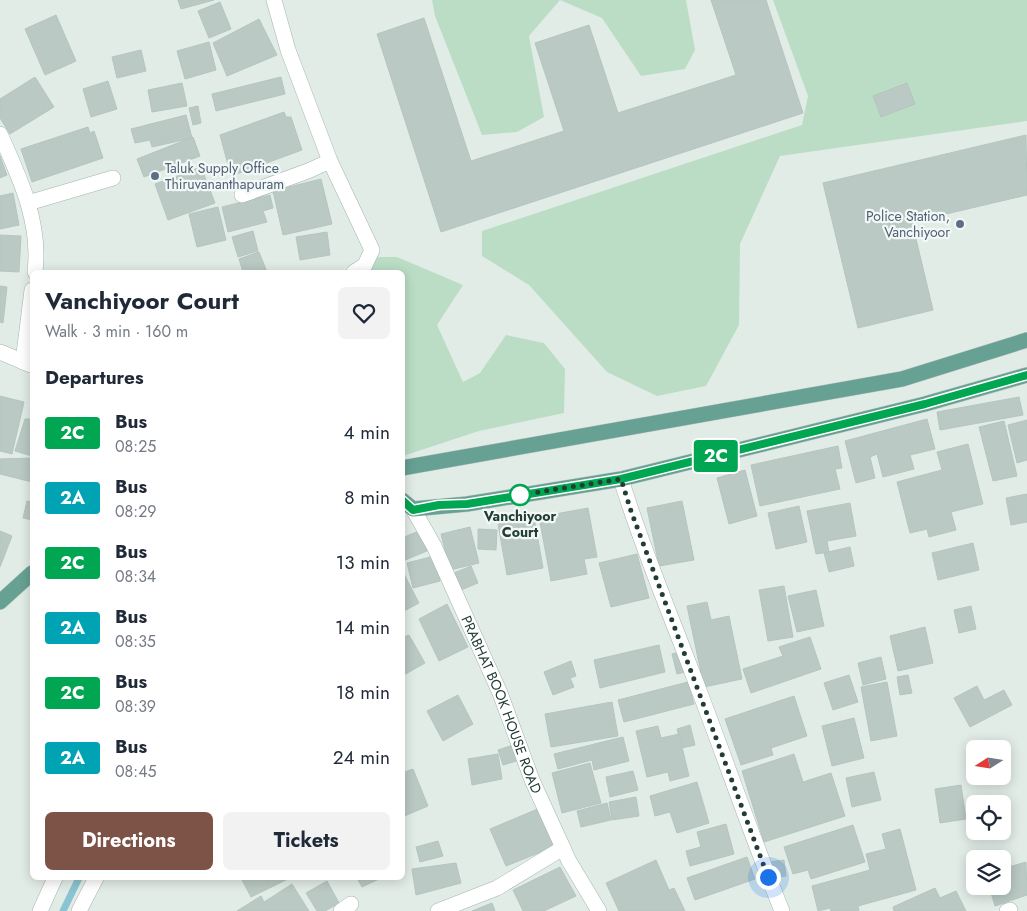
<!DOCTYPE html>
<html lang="en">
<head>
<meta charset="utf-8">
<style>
  :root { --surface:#fff; --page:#f2f2f3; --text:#1f2937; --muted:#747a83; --accent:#7d5247 }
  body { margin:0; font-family:Jost,sans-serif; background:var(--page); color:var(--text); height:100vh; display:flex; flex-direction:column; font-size:19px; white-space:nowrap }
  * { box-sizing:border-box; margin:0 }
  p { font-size:16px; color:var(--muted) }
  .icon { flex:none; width:28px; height:28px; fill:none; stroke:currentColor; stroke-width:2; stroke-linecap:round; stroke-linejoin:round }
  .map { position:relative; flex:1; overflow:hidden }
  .panel { position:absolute; left:30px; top:270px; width:375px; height:610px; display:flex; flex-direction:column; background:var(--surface); border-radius:8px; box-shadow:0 2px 12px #0003 }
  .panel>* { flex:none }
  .badge { padding:0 10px; border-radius:4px; font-size:18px; line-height:32px }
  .needle { width:32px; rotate:258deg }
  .buttons { position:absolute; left:966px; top:740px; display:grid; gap:10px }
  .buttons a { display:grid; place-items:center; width:45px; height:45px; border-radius:8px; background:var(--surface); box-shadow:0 2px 12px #0003; font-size:25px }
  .you { position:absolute; width:25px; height:25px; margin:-12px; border:4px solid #fff; border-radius:50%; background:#1a73e8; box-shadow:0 0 0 8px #1a73e833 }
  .map>.badge { position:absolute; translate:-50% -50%; box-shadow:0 0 0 2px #fff }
  h2 { padding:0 15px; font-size:19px; line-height:45px }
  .round { display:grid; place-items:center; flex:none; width:52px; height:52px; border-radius:8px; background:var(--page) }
  .headline { display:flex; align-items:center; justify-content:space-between; height:85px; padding:0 15px }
  h1 { font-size:24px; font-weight:700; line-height:38px }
  .cta { display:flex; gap:10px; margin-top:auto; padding:10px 15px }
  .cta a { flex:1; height:58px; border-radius:8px; background:var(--accent); color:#fff; font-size:20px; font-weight:700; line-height:58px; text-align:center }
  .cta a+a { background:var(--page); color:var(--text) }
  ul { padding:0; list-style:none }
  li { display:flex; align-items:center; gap:15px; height:65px; padding:0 15px }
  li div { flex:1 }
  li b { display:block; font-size:19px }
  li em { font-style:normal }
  li .badge { min-width:55px; font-weight:700; text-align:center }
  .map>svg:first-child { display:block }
  .green { fill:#bbddc5 }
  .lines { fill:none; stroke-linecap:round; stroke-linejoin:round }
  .stream { stroke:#8ac4d0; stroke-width:7 }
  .building { fill:#bac9c3; stroke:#b4c5bf }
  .minor-casing { stroke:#a5b4ae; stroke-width:16 }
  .major-casing { stroke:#c1c8c7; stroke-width:16 }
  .minor { stroke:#fff; stroke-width:15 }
  .major { stroke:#67a193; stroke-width:15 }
  .line-casing { stroke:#fff; stroke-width:11 }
  .line { stroke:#00a651; stroke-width:8 }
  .walk { stroke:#223c36; stroke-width:5; stroke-dasharray:0 9 }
  .service-dot { fill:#5c6f8a; stroke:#f2f8f5; stroke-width:2 }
  .stop-dot { fill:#fff; stroke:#00a651; stroke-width:2.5 }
  .labels { text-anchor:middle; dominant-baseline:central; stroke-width:4.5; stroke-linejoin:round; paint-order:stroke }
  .service-label { font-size:14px; fill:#4e5e75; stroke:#f2f8f5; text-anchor:start }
  .stop-label { font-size:14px; font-weight:bold; fill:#223c36; stroke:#f2f8f5 }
  .street-label { font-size:14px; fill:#223c36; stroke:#f2f8f5 }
</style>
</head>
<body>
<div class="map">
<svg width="1027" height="911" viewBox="0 0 1027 911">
  <rect width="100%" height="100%" fill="#e2ece7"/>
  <g class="green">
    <path d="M 432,0 L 686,0 L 695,50 L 685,69 L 641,76 L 602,18 L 560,0 L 529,36 L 544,117 L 517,132 L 482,135 L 435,16 Z"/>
    <path d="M 773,0 L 1027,0 L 1027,121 L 780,156 L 740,244 L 739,325 L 706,386 L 657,396 L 607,372 L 529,285 L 482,256 L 482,231 L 802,125 L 808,96 Z"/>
    <path d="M 362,257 L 397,257 L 463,285 L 437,325 L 463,382 L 480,373 L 506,335 L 544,343 L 565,369 L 564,413 L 479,431 L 403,456 L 402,272 L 346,272 Z"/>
  </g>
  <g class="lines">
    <path class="stream" d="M 63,911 L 79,878"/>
  </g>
  <g class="building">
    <path d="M 178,0 L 214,0 L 181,9 Z"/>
    <path d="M 711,0 L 766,0 L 803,113 L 441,232 L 377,34 L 424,18 L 471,161 L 564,131 L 535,43 L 589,25 L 618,113 L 736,75 Z"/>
    <path d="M 220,2 L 231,29 L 209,38 L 198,11 Z"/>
    <path d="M 56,15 L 76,61 L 45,75 L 25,29 Z"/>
    <path d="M 259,19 L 277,55 L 227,76 L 213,43 Z"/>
    <path d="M 209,42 L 216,70 L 185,79 L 177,51 Z"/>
    <path d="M 141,50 L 146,71 L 117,78 L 112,57 Z"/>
    <path d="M 35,77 L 54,107 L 10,134 L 0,118 L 0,99 Z"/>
    <path d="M 281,77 L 285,94 L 216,111 L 212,94 Z"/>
    <path d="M 108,81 L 117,109 L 91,117 L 83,89 Z"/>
    <path d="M 182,83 L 187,106 L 152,112 L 148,90 Z"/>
    <path d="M 907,83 L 915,104 L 881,117 L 873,96 Z"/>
    <path d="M 198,106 L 201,123 L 193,125 L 189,108 Z"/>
    <path d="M 284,112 L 286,117 L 291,117 L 302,150 L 231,176 L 220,135 Z"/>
    <path d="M 186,115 L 192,138 L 152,147 L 150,140 L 135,143 L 131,129 Z"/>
    <path d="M 88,127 L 90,133 L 94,131 L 103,158 L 32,182 L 21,149 Z"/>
    <path d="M 1026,135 L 1027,195 L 912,222 L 933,310 L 858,328 L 823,183 Z"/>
    <path d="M 193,137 L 200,156 L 144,177 L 137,159 Z"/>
    <path d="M 0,156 L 7,175 L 0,178 Z"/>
    <path d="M 201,167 L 215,203 L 168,220 L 155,184 Z"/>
    <path d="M 321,179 L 332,224 L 283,235 L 273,191 Z"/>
    <path d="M 13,193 L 19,225 L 0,229 L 0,196 Z"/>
    <path d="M 270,195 L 273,208 L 263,211 L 267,222 L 228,232 L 222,207 Z"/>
    <path d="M 218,207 L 226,240 L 197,247 L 189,214 Z"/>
    <path d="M 253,231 L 258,251 L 238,257 L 232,237 Z"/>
    <path d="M 327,232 L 330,255 L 300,260 L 296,237 Z"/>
    <path d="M 0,235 L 21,236 L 19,272 L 0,271 Z"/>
    <path d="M 259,252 L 267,272 L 243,272 L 239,259 Z"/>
    <path d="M 0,286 L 7,287 L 3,323 L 0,322 Z"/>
    <path d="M 0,396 L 24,402 L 12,454 L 0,451 Z"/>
    <path d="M 1019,397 L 1023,415 L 940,430 L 937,412 Z"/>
    <path d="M 25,419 L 32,419 L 32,456 L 15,451 Z"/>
    <path d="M 927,419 L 935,449 L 910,455 L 914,469 L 883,477 L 877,454 L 870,457 L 875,478 L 856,483 L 845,441 Z"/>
    <path d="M 1027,420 L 1027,460 L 1017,463 L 1008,425 Z"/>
    <path d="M 1004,421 L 1017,476 L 993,481 L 979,427 Z"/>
    <path d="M 968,444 L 983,504 L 951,512 L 956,530 L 929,537 L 927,529 L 910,533 L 897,482 L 942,470 L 937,452 Z"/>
    <path d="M 838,446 L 842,468 L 835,469 L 840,489 L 760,506 L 751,465 Z"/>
    <path d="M 32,458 L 32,482 L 0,474 L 0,459 Z"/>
    <path d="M 745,470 L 757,516 L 729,524 L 717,478 Z"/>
    <path d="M 1027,494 L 1027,522 L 1011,525 L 1006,498 Z"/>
    <path d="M 27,501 L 32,502 L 32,520 L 23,518 Z"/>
    <path d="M 682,501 L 694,560 L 659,566 L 647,508 Z"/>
    <path d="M 850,503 L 856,536 L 827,541 L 829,552 L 816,554 L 807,511 Z"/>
    <path d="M 799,506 L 807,542 L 776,549 L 768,513 Z"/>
    <path d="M 588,508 L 597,557 L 584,559 L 587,574 L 551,581 L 539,517 Z"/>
    <path d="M 534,517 L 543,568 L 507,575 L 498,524 Z"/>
    <path d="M 470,527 L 479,563 L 450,570 L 441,534 Z"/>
    <path d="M 478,529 L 497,530 L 496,550 L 478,549 Z"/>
    <path d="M 0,531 L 12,536 L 0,567 Z"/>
    <path d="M 419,531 L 427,551 L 405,560 L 402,554 L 402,538 Z"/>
    <path d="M 973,543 L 979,570 L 938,580 L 932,553 Z"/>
    <path d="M 850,547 L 854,566 L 829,572 L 824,553 Z"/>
    <path d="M 637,554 L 649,598 L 611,607 L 599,563 Z"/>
    <path d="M 434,556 L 440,581 L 413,588 L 407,563 Z"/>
    <path d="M 471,566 L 478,583 L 461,590 L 454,573 Z"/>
    <path d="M 404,574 L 419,603 L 402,612 L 402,575 Z"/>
    <path d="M 784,586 L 793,637 L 768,641 L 759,590 Z"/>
    <path d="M 816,590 L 824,626 L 797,632 L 788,596 Z"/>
    <path d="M 707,602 L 711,620 L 729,616 L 742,679 L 704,687 L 687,606 Z"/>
    <path d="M 447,604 L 468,647 L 439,661 L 419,619 Z"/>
    <path d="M 971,606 L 976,629 L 959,633 L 954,610 Z"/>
    <path d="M 925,627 L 933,663 L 898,671 L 890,636 Z"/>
    <path d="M 409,635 L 425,663 L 402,676 L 402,638 Z"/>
    <path d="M 810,637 L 821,669 L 751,693 L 743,669 L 783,656 L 779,647 Z"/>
    <path d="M 659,645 L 665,672 L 600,688 L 594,660 Z"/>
    <path d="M 683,651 L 689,671 L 677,674 L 672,654 Z"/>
    <path d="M 881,657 L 886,679 L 863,685 L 858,663 Z"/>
    <path d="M 571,661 L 576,676 L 570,678 L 574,687 L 553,695 L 544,672 Z"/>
    <path d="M 849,675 L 858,702 L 833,710 L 824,683 Z"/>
    <path d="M 908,675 L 912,693 L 900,695 L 897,677 Z"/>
    <path d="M 688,682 L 694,704 L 624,722 L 618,700 Z"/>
    <path d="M 887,682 L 897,736 L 871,741 L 861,687 Z"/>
    <path d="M 977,686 L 984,700 L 1004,690 L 1012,705 L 970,727 L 954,698 Z"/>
    <path d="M 458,695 L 473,724 L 443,741 L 427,711 Z"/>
    <path d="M 794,696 L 807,736 L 771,748 L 773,755 L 741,765 L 725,719 Z"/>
    <path d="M 612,702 L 618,736 L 551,747 L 545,714 Z"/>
    <path d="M 854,718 L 864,758 L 832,766 L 822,726 Z"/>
    <path d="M 690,725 L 695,745 L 682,748 L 677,729 Z"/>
    <path d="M 658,726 L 661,738 L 679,734 L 689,776 L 670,781 L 668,772 L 647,777 L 636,731 Z"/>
    <path d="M 623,737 L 629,761 L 594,770 L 592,760 L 558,769 L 554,754 Z"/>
    <path d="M 516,744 L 520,760 L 503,765 L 498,750 Z"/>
    <path d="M 498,754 L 502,779 L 472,785 L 468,759 Z"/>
    <path d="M 794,754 L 803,782 L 831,773 L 845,816 L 764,842 L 742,771 Z"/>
    <path d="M 590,763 L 601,803 L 562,813 L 552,773 Z"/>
    <path d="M 413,769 L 428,806 L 402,817 L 402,773 Z"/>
    <path d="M 633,771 L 638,790 L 610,797 L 606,777 Z"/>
    <path d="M 874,772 L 881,800 L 852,807 L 846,778 Z"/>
    <path d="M 697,782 L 709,823 L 677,833 L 670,812 L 655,816 L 650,796 Z"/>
    <path d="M 961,785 L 966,819 L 940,823 L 935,789 Z"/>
    <path d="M 636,797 L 639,816 L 612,820 L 609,802 Z"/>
    <path d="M 607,803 L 611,820 L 581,827 L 577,811 Z"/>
    <path d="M 540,808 L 556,846 L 506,866 L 490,829 Z"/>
    <path d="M 726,824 L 734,854 L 690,866 L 686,851 L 701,847 L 697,832 Z"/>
    <path d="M 853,825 L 865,862 L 811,879 L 808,870 L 793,874 L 784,847 Z"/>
    <path d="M 900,829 L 916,890 L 858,906 L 859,911 L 831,911 L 830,908 L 818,911 L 812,886 L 870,870 L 866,854 L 886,849 L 882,834 Z"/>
    <path d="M 438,841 L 443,856 L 420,862 L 416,847 Z"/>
    <path d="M 747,857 L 755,879 L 695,900 L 687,878 Z"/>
    <path d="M 656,860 L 669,890 L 674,888 L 685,911 L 619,911 L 606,883 Z"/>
    <path d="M 784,860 L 786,876 L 770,878 L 769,862 Z"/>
    <path d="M 1026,862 L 1027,895 L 995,906 L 989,886 L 1002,886 L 1002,869 Z"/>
    <path d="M 456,863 L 461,883 L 416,895 L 412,869 Z"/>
    <path d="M 560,867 L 576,896 L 544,911 L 523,911 L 513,890 Z"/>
    <path d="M 241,878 L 290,878 L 251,897 Z"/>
    <path d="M 357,878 L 381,878 L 362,887 Z"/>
    <path d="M 327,881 L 339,903 L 325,911 L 317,911 L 306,893 Z"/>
    <path d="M 292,884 L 309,911 L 237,911 L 261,896 L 264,902 Z"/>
    <path d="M 935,888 L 940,898 L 956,891 L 966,911 L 894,911 L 893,907 Z"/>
    <path d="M 492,903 L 495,911 L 472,911 Z"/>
  </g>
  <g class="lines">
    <g class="minor-casing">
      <g id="minor">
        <path d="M 274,0 L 288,50 L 330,161 L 372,250 L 365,265 L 354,272"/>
        <path d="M 0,134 C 20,178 41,223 35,272"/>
        <path d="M 242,195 L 308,171 L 330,161"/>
        <path d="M 28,203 L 113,178"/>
        <path d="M 0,352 L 31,365"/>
        <path d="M 23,362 L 32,290"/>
        <path d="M 621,479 C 641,545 668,608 692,672 C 723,752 750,832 782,911"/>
        <path id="s1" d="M 413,509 L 434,546 L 500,693 L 532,780 L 569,861 L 599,911"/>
        <path d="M 40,911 L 55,878"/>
        <path d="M 79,911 L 96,878"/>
        <path d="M 341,911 L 351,904"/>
        <path d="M 438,911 L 497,888 L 563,848"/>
        <path d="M 1007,911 L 1010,910"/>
      </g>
    </g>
    <g class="major-casing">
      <g id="major">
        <path d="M 402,468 L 902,379 L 1027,340"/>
        <path d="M 402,500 L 413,509 L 467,504 L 621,479 L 925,404 L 1027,375"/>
        <path d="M 0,602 L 32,573"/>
      </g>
    </g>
    <use href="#minor" class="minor"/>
    <use href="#major" class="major"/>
  </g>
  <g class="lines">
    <g class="line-casing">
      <path id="line" d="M 402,500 L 413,510 L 439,505 L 467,504 L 621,479 L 925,404 L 1027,375"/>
    </g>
    <use href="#line" class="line"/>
    <path class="walk" d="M 520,495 L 621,479 L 631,511 L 768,877"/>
  </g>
  <g class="service-dot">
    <circle cx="155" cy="176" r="5"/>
    <circle cx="960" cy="224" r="5"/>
  </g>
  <circle class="stop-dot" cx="520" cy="495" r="10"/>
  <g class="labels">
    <g class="service-label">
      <text x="165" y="168">Taluk Supply Office<tspan x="165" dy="16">Thiruvananthapuram</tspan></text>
      <text x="950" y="216" text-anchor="end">Police Station,<tspan x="950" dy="16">Vanchiyoor</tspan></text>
    </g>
    <g class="stop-label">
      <text x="520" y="516">Vanchiyoor<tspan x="520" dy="16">Court</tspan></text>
    </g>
    <g class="street-label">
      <text stroke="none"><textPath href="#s1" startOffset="215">PRABHAT BOOK HOUSE ROAD</textPath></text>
    </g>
  </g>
</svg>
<div class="buttons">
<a><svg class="needle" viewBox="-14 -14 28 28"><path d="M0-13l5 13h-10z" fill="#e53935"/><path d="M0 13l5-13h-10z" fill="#747a83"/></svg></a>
<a><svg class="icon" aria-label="locate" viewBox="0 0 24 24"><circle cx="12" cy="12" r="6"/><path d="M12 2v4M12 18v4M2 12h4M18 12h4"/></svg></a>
<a><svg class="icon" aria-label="layers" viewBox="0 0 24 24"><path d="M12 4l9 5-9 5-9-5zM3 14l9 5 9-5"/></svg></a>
</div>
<div class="you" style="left:768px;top:877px"></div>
<b class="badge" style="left:716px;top:456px;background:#00a651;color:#fff">2C</b>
<section class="panel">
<div class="headline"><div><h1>Vanchiyoor Court</h1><p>Walk · 3 min · 160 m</p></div><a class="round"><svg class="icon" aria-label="heart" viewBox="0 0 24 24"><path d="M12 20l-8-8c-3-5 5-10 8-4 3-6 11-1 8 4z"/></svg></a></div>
<h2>Departures</h2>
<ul>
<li><span class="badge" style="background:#00a651;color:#fff">2C</span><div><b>Bus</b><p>08:25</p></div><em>4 min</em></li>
<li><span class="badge" style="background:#00a3b4;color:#fff">2A</span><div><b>Bus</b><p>08:29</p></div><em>8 min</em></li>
<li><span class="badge" style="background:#00a651;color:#fff">2C</span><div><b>Bus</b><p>08:34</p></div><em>13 min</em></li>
<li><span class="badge" style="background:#00a3b4;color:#fff">2A</span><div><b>Bus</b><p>08:35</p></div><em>14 min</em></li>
<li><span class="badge" style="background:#00a651;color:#fff">2C</span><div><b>Bus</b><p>08:39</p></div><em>18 min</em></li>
<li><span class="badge" style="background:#00a3b4;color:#fff">2A</span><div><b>Bus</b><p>08:45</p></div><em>24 min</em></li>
</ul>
<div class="cta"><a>Directions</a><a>Tickets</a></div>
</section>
</div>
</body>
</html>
